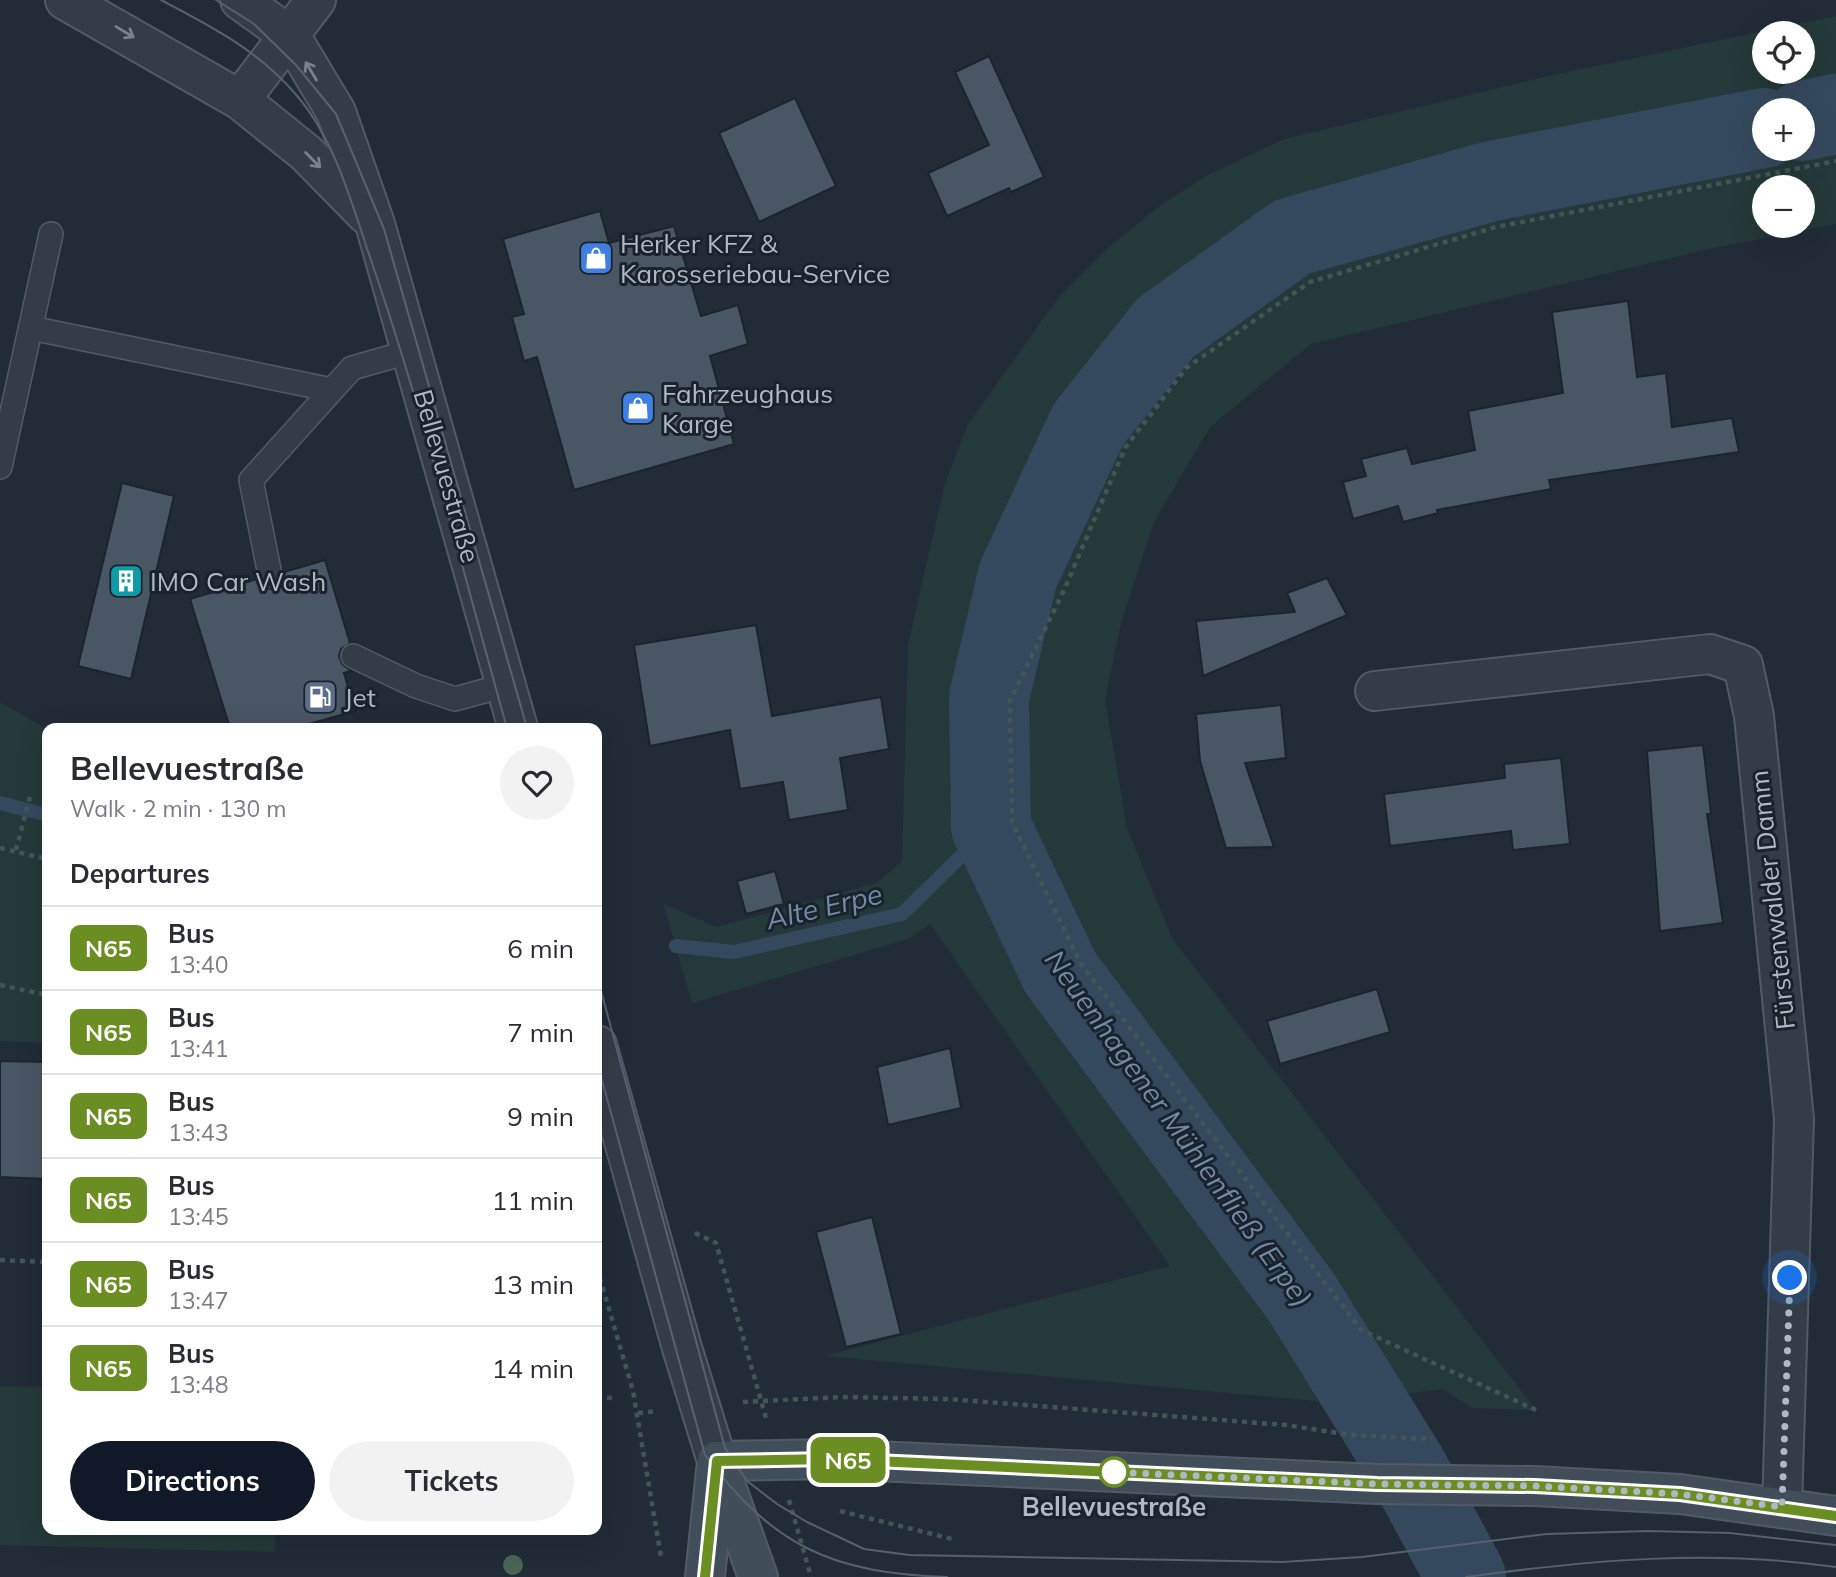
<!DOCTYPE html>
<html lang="en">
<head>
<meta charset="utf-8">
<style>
  :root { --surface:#fff; --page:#f2f2f3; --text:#2b2b33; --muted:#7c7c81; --line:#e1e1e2; --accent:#111827 }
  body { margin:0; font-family:Mulish,sans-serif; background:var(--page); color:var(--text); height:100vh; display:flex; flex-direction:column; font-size:26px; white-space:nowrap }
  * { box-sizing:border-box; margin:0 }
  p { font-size:23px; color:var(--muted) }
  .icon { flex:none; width:38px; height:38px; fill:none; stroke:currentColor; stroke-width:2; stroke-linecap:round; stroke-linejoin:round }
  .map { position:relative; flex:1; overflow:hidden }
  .details { position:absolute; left:42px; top:723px; width:560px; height:812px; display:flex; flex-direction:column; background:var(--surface); border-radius:14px; box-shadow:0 7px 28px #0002 }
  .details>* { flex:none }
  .badge { padding:0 14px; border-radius:10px; font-size:24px; line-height:46px }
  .fabs { position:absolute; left:1752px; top:21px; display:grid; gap:14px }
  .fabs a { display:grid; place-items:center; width:63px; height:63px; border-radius:50%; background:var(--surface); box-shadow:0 7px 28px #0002; font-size:35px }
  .you { position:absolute; width:35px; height:35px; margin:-18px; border:5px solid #fff; border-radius:50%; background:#1a73e8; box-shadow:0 0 0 10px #1a73e833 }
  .map>.badge { position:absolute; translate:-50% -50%; box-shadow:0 0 0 4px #fff }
  h2 { padding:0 28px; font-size:26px; line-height:63px }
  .round { display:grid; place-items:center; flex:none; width:74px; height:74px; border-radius:37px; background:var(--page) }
  .headline { display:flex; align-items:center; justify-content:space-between; height:119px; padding:0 28px }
  h1 { font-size:33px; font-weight:700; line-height:52px }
  .action { display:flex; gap:14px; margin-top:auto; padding:14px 28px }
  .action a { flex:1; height:80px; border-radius:42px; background:var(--accent); color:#fff; font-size:28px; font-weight:700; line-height:80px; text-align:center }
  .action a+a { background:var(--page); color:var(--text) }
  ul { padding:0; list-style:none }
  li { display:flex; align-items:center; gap:21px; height:84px; padding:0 28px; border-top:2px solid var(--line) }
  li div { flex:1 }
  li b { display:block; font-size:26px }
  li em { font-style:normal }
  li .badge { min-width:77px; font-weight:700; text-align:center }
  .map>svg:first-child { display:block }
  .green { fill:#243939; fill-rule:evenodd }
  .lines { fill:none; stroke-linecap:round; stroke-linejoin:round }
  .stream { stroke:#35495e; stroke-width:14 }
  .river { stroke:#35495e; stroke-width:80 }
  .building { fill:#495663; stroke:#1c242e; stroke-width:2 }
  .service-casing { stroke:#525b65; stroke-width:26 }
  .minor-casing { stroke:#525b65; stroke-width:42 }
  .tertiary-casing { stroke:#525b65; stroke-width:42 }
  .secondary-casing { stroke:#525b65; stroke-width:42 }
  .path { stroke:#425657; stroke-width:4.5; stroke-dasharray:5 5; stroke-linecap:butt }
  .service { stroke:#343d47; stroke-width:23 }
  .minor { stroke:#343d47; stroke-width:38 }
  .tertiary { stroke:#343d47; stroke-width:38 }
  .secondary { stroke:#424d5a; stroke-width:38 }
  .tram { stroke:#56626e; stroke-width:2 }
  .tree { fill:#486555 }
  .oneway { stroke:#78818c }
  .line-casing { stroke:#fff; stroke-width:16 }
  .line { stroke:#6b8e23; stroke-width:10 }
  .walk { stroke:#afb8c4; stroke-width:7; stroke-dasharray:0 12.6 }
  .stop-dot { fill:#fff; stroke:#6b8e23; stroke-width:3.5 }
  .labels { text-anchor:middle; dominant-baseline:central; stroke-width:6; stroke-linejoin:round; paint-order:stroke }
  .poi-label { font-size:26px; fill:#afb8c4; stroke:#1a222c; text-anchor:start }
  .street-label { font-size:26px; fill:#afb8c4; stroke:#1a222c }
  .stop-label { font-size:26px; font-weight:bold; fill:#afb8c4; stroke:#1a222c }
  .water-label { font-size:28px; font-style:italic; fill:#708ba7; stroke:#1a222c }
</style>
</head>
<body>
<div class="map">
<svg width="1836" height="1577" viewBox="0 0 1836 1577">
  <rect width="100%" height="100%" fill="#212c37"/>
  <g class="green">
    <path d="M 1836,16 L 1836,224 L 1713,248 L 1311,344 L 1210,427 L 1154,522 L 1121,623 L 1105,700 L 1127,828 L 1172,938 L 1536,1410 L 1472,1408 L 1443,1389 L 1338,1403 L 824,1356 L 1170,1266 L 930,924 L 908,939 L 692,1003 L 663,903 L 716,927 L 877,883 L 902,861 L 908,644 L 945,483 L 968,424 L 1058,298 L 1110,246 L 1162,204 L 1208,175 L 1284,139 L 1553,75 ZM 1764,33 L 1802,33 L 1802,72 L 1764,72 ZM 1764,110 L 1802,110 L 1802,149 L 1764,149 ZM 1764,187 L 1802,187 L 1802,226 L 1764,226 Z"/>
    <path d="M 0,702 L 47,729 L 47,1043 L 0,1041 Z"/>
    <path d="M 0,1386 L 47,1387 L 47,1530 L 276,1530 L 275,1552 L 0,1545 Z"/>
  </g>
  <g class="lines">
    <g class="stream">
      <path d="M 0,803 L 47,815"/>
      <path d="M 676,946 L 734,952 L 902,914 L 991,827"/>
    </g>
    <g class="river">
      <path d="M 1802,121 L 1836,114"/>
      <path d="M 1466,1577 L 1408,1469 L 1302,1298 L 1060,972 L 991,827 L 989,697 L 1018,575 L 1088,425 L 1165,328 L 1292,237 L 1492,181 L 1764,128"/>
    </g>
  </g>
  <g class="building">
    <path d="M 989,56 L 1044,177 L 1011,192 L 1009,188 L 947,216 L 928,173 L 989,145 L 955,72 Z"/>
    <path d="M 795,98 L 836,186 L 759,222 L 719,133 Z"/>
    <path d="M 600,211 L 609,243 L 674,226 L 701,316 L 738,305 L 748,344 L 710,356 L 734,444 L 574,490 L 537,357 L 524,361 L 512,317 L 524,314 L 503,239 Z"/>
    <path d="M 1628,301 L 1637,377 L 1666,373 L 1672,427 L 1732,418 L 1739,452 L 1549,480 L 1551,489 L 1437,510 L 1438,513 L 1403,522 L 1398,506 L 1353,519 L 1343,482 L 1366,476 L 1361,459 L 1407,448 L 1412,464 L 1475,450 L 1468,411 L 1563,393 L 1552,312 Z"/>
    <path d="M 122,483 L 174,496 L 131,679 L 78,666 Z"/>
    <path d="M 325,560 L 350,643 L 341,649 L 339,656 L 342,664 L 351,671 L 344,673 L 355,711 L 295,728 L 230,728 L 190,599 L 257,579 L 265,588 L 273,589 L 283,580 L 284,572 Z"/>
    <path d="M 1327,578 L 1347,615 L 1203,676 L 1196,621 L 1295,612 L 1287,593 Z"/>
    <path d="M 756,625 L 772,716 L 881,697 L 889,749 L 840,758 L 848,810 L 789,820 L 783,782 L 740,789 L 730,730 L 650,746 L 634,645 Z"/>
    <path d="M 1281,705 L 1286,758 L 1245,763 L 1274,847 L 1226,848 L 1200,761 L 1196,714 Z"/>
    <path d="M 1703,745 L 1711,814 L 1707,814 L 1723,923 L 1660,931 L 1647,751 Z"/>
    <path d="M 1561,758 L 1570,844 L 1513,850 L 1511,831 L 1390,846 L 1384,794 L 1505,778 L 1504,764 Z"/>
    <path d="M 775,871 L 784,904 L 746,914 L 737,881 Z"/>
    <path d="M 1377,989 L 1390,1032 L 1280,1064 L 1267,1021 Z"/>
    <path d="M 950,1048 L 961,1108 L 888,1125 L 877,1067 Z"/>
    <path d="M 0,1061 L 47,1062 L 47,1179 L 0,1177 Z"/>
    <path d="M 872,1217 L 901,1334 L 846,1347 L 816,1232 Z"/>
  </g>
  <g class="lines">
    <g class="service-casing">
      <g id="service">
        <path d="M 31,328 L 332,390"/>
        <path d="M 0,467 L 51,234"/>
        <path d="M 270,575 L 251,480 L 352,368 L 412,351"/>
        <path d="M 353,656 L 416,686 L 455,699 L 506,685"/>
      </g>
    </g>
    <g class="minor-casing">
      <g id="minor">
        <path d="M 240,100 L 316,0"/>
        <path d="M 1375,691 L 1710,654 L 1743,665 L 1754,716 L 1794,1119 L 1782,1507"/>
      </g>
    </g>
    <g class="tertiary-casing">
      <g id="tertiary">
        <path d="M 65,0 L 240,100 L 306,153 L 367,215"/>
        <path d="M 240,0 L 291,37 L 336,112 L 375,224 L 518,728"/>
        <path d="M 597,1045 L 682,1348 L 717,1461"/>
      </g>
    </g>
    <g class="secondary-casing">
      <g id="secondary">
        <path d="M 717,1461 L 831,1459 L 1377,1484 L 1535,1486 L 1680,1494 L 1836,1516"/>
        <path d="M 717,1461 L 758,1577"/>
        <path d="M 705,1577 L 716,1470"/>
      </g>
    </g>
    <g class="path">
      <path d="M 0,848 L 47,859"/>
      <path d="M 16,850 L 31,793"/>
      <path d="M 0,985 L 47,995"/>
      <path d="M 695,1233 L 716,1243 L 766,1418"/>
      <path d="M 0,1260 L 47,1262"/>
      <path d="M 597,1268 L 633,1391 L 661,1557"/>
      <path d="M 597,1348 L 600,1350"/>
      <path d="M 597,1397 L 612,1398"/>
      <path d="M 743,1402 L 841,1397 L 947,1399 L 1286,1425 L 1351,1435 L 1432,1439"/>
      <path d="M 1536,1410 L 1361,1330 L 1081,964 L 1012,822 L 1010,701 L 1064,590 L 1125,448 L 1186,368 L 1310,282 L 1496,227 L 1836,161"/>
      <path d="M 638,1413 L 658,1411"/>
      <path d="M 789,1500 L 811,1577"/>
      <path d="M 840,1511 L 952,1539"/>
    </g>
    <use href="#service" class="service"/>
    <use href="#minor" class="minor"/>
    <use href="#tertiary" class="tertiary"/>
    <use href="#secondary" class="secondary"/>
    <g class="tram">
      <path d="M 161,0 C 211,26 261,52 298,97 C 336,142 352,205 371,260 C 424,414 463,572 507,728"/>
      <path d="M 216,0 L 254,24 L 296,65 L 336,114 L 384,229 L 527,728"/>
      <path d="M 597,976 L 725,1448 L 747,1481 L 777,1504 L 807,1522 L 864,1549 L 909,1555 L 1282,1562 L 1362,1557 L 1547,1534 L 1648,1531 L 1730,1533 L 1836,1545"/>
      <path d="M 597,1062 L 705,1455 C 774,1547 832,1573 947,1577"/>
      <path d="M 1466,1577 C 1590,1560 1711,1549 1836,1567"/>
    </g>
  </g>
  <circle class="tree" cx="513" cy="1565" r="10"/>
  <defs><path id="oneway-shaft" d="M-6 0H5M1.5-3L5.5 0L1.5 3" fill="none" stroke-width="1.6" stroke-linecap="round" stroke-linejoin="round" transform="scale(1.75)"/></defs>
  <g class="oneway">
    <use href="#oneway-shaft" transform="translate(125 32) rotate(31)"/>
    <use href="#oneway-shaft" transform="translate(311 71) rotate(-121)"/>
    <use href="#oneway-shaft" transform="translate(313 160) rotate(45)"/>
  </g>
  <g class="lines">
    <g class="line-casing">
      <path id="line" d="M 705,1577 L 717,1461 L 831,1459 L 1377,1484 L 1535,1486 L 1680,1494 L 1836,1516"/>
    </g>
    <use href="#line" class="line"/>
    <path class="walk" d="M 1114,1472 L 1111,1472 L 1377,1484 L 1535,1486 L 1680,1494 L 1782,1507 L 1790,1278"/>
  </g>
  <defs>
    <g id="shop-square" transform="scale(1.75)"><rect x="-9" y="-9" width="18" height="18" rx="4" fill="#3f7fe0" stroke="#1a222c"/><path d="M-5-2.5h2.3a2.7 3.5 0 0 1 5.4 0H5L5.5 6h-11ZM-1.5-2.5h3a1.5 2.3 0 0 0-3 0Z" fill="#fff"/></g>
    <g id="building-square" transform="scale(1.75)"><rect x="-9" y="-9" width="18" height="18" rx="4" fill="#0f9aa8" stroke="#1a222c"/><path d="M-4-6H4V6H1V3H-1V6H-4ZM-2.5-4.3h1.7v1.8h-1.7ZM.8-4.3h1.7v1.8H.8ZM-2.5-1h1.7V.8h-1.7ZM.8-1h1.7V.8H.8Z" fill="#fff"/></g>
    <g id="fuel-square" transform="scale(1.75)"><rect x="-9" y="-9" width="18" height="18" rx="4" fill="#5c6f8a" stroke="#1a222c"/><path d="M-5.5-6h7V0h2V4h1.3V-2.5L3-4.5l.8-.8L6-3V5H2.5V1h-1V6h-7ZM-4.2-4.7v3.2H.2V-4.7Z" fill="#fff"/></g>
  </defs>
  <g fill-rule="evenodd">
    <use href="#shop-square" x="596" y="258"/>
    <use href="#shop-square" x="638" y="408"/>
    <use href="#building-square" x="126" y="581"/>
    <use href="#fuel-square" x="320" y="697"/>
  </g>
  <circle class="stop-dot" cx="1114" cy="1472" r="14"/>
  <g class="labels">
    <g class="poi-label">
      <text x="620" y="243">Herker KFZ &amp;<tspan x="620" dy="30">Karosseriebau-Service</tspan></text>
      <text x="662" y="393">Fahrzeughaus<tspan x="662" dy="30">Karge</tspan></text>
      <text x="150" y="581">IMO Car Wash</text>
      <text x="344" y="697">Jet</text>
    </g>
    <g class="street-label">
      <text transform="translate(447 476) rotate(74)">Bellevuestraße</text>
      <text transform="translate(1772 900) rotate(-96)">Fürstenwalder Damm</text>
    </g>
    <g class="stop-label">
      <text x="1114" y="1506">Bellevuestraße</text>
    </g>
    <g class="water-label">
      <text transform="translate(824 906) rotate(-13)">Alte Erpe</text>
      <text transform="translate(1179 1128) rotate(54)">Neuenhagener Mühlenfließ (Erpe)</text>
    </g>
  </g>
</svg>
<div class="fabs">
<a><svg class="icon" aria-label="locate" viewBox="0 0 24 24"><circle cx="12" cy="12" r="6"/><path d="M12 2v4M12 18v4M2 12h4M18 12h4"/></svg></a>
<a>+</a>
<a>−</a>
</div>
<div class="you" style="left:1790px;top:1278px"></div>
<b class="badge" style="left:848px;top:1460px;background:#6b8e23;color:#fff">N65</b>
<section class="details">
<div class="headline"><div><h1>Bellevuestraße</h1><p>Walk · 2 min · 130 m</p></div><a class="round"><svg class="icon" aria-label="heart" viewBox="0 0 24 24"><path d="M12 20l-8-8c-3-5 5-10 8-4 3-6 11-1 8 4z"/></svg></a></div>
<h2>Departures</h2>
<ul>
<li><span class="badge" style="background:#6b8e23;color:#fff">N65</span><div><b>Bus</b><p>13:40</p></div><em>6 min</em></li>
<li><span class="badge" style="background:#6b8e23;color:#fff">N65</span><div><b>Bus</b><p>13:41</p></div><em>7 min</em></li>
<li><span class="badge" style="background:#6b8e23;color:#fff">N65</span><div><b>Bus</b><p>13:43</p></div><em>9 min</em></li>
<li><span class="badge" style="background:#6b8e23;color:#fff">N65</span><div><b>Bus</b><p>13:45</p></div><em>11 min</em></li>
<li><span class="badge" style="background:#6b8e23;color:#fff">N65</span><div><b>Bus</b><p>13:47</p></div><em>13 min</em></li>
<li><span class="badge" style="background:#6b8e23;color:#fff">N65</span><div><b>Bus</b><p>13:48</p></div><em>14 min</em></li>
</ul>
<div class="action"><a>Directions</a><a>Tickets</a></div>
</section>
</div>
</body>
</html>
